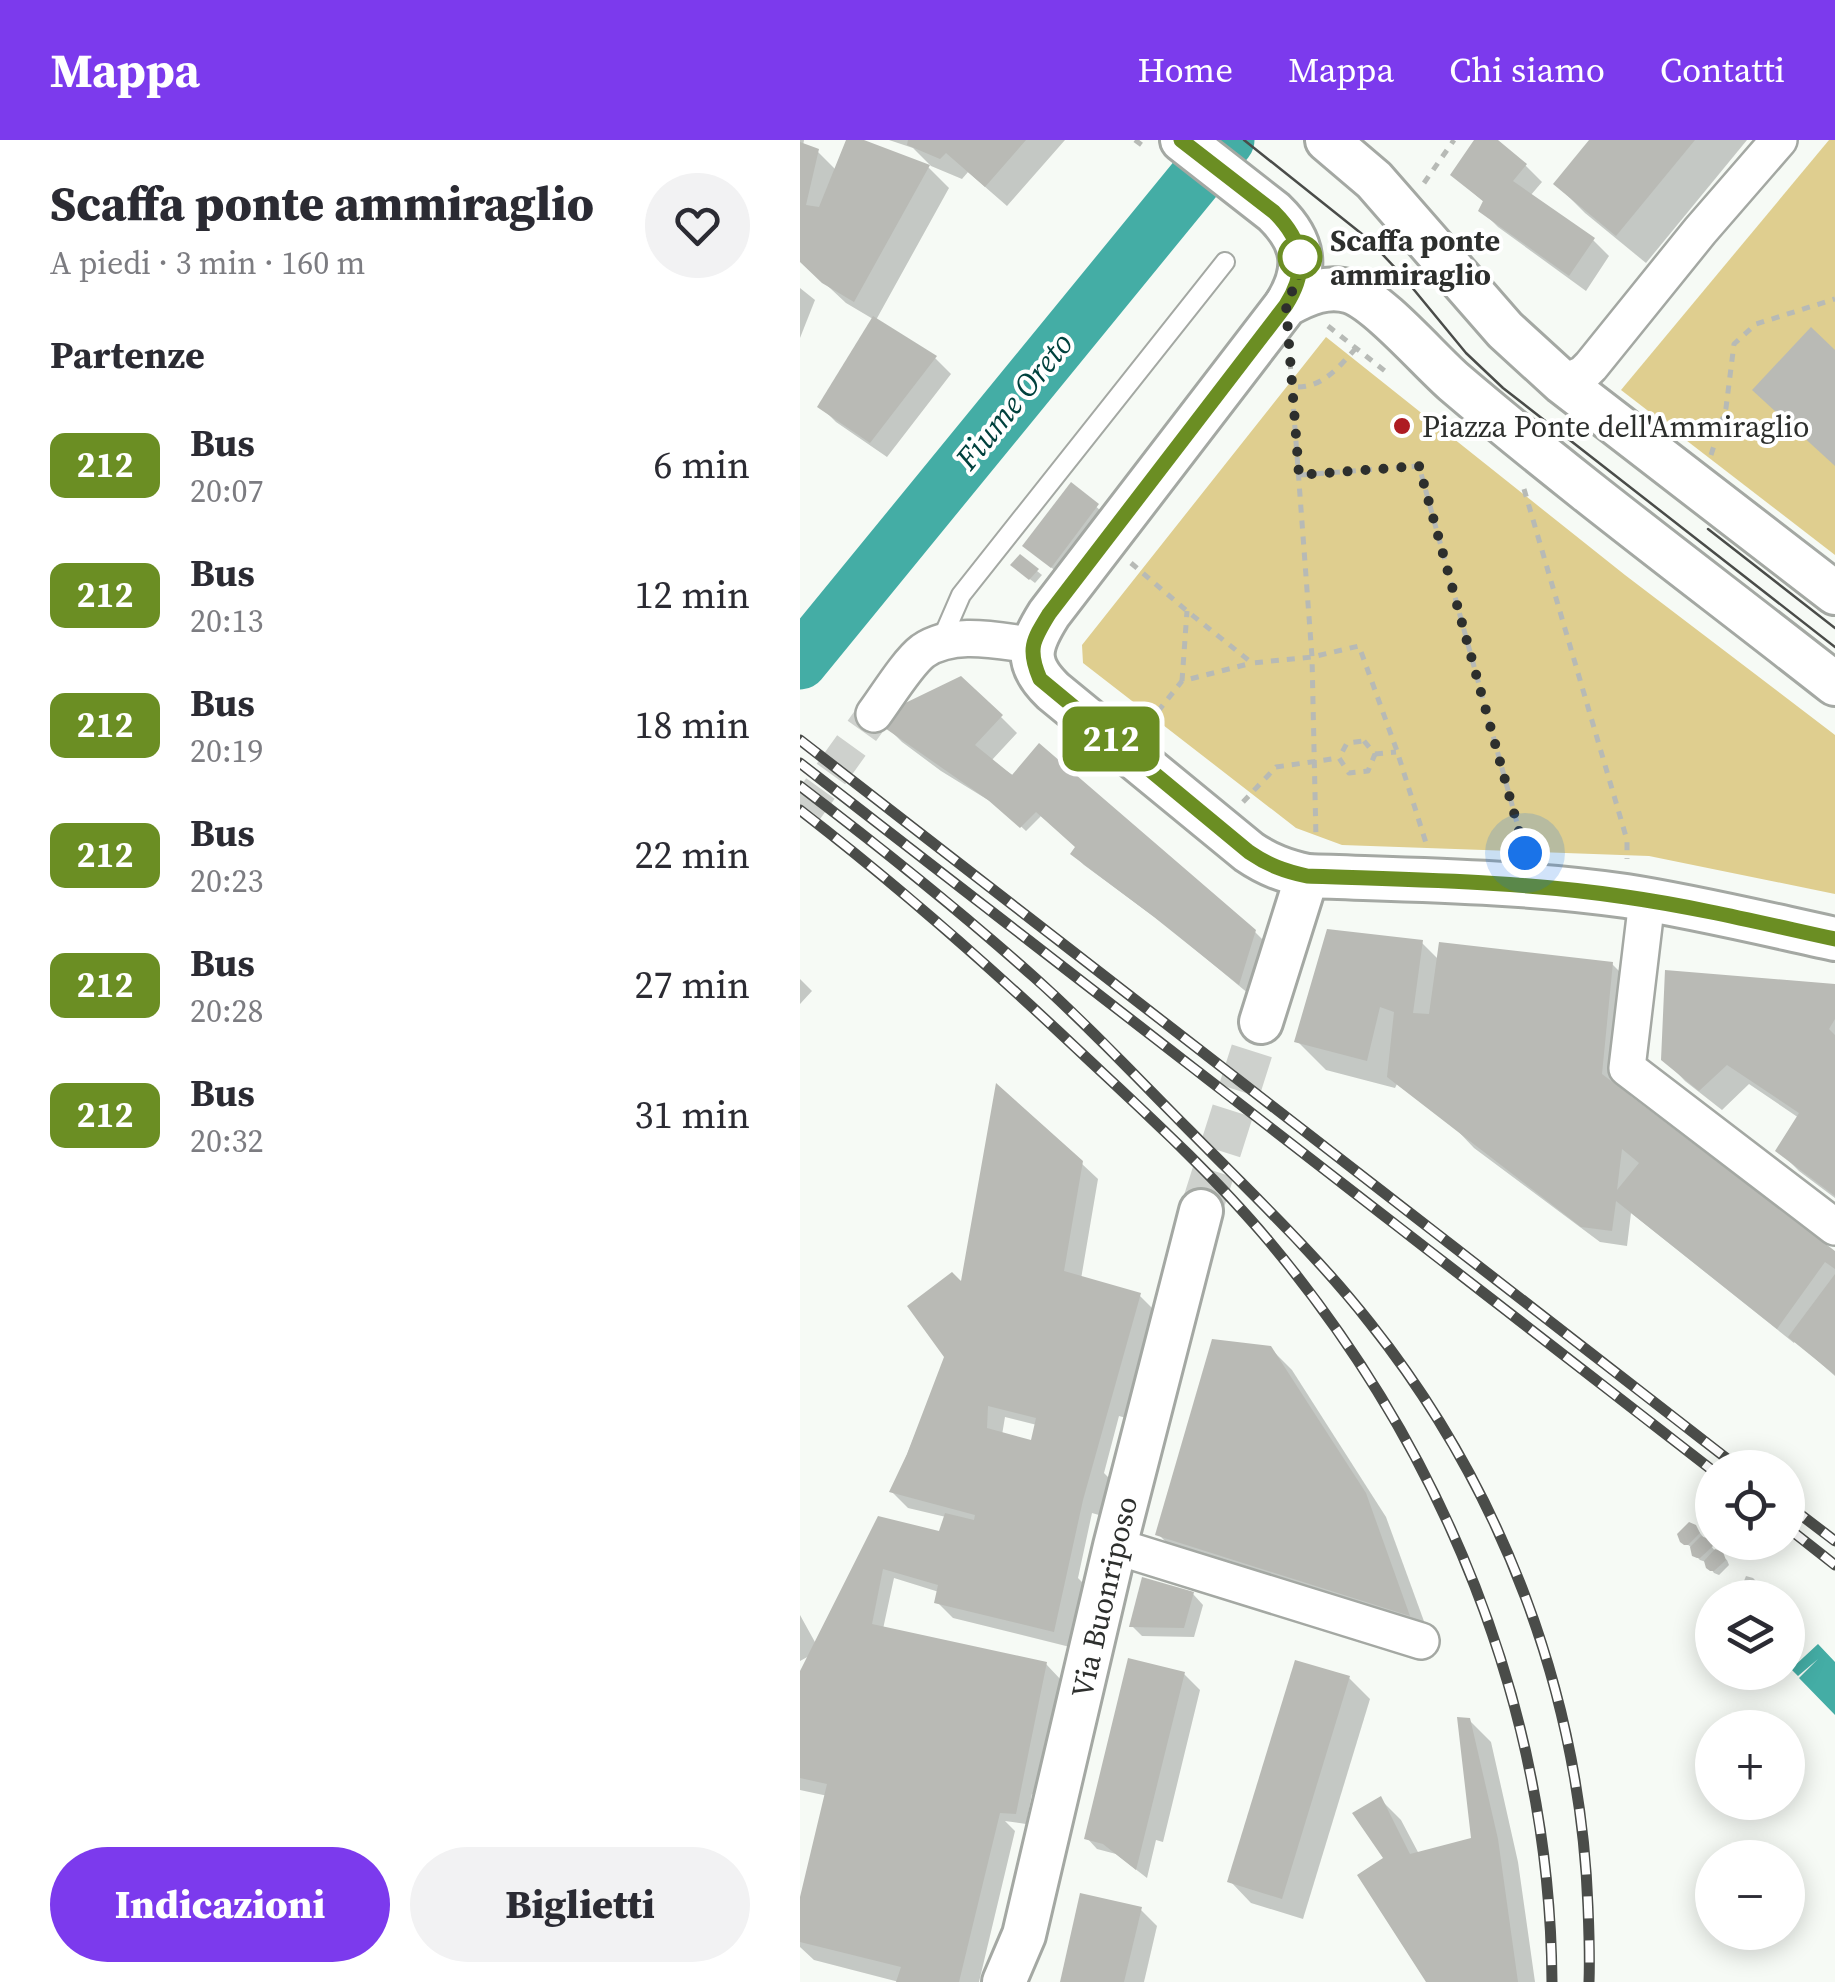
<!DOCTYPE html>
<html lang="it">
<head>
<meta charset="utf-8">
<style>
  :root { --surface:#fff; --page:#f2f2f3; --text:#2b2b33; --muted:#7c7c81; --accent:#7c3aed }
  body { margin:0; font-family:"Source Serif 4",serif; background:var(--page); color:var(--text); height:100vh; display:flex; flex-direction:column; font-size:38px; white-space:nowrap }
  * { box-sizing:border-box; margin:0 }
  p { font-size:32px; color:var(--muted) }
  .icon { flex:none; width:55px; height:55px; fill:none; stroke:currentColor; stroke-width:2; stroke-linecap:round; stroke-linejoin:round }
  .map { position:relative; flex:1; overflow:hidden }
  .side { display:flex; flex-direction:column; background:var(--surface); width:800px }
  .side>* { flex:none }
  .badge { padding:0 20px; border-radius:15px; font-size:35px; line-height:65px }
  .controls { position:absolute; left:895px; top:1310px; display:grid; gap:20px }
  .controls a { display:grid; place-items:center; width:110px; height:110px; border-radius:50%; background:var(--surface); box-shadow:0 5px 25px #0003; font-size:50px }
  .you { position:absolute; width:50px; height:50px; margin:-25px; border:8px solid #fff; border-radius:50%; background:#1a73e8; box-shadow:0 0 0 15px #1a73e833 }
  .map>.badge { position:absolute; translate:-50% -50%; box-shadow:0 0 0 5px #fff }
  h2 { padding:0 50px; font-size:38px; line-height:90px }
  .round { display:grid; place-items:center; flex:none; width:105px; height:105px; border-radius:52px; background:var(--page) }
  .overview { display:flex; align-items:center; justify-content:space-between; height:170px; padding:0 50px }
  h1 { font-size:48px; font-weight:800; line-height:75px }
  .cta { display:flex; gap:20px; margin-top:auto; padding:20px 50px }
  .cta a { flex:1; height:115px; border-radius:60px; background:var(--accent); color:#fff; font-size:40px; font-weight:800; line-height:115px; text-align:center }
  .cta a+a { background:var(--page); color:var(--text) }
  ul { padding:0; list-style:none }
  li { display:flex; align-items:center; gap:30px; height:130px; padding:0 50px }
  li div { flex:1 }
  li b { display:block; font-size:38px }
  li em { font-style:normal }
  li .badge { min-width:110px; font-weight:700; text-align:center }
  header { display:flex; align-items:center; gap:60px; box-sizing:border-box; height:140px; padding:0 50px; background:var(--accent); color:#fff }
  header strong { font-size:48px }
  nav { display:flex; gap:55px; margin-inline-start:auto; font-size:35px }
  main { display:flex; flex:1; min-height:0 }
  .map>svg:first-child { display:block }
  .green { fill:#dfce8f }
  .water { fill:#44ada5 }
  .shadow { fill:#0003; fill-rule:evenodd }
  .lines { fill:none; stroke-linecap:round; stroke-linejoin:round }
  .river { stroke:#44ada5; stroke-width:55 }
  .building { fill:#b9bab5; fill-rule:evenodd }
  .minor-tunnel { stroke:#ced1cd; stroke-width:35; stroke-dasharray:35 18; stroke-linecap:butt }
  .tertiary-tunnel { stroke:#ced1cd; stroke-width:42; stroke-dasharray:42 21; stroke-linecap:butt }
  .service-casing { stroke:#a4a8a3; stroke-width:22 }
  .minor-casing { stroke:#a4a8a3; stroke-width:40 }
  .tertiary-casing { stroke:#a4a8a3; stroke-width:48 }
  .path { stroke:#b7bab6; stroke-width:5; stroke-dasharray:8 8; stroke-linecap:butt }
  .service { stroke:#fff; stroke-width:18 }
  .minor { stroke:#fff; stroke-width:35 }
  .tertiary { stroke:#fff; stroke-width:42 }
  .tram { stroke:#4a4c49; stroke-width:2.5 }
  .rail-casing { stroke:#4a4c49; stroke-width:11 }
  .rail { stroke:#fff; stroke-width:8; stroke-dasharray:22; stroke-linecap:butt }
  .line-casing { stroke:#fff; stroke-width:22 }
  .line { stroke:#6b8e23; stroke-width:15 }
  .walk { stroke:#2d2f2d; stroke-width:10; stroke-dasharray:0 18 }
  .stop-dot { fill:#fff; stroke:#6b8e23; stroke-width:5 }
  .poi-dot { fill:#ae1c22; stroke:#fff; stroke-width:4 }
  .labels { text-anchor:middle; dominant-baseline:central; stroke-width:8; stroke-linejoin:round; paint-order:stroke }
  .stop-label { font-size:30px; font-weight:bold; fill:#2d2f2d; stroke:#fff; text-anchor:start }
  .poi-label { font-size:30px; fill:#2d2f2d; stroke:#fff; text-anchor:start }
  .street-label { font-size:30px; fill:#2d2f2d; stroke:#fff }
  .water-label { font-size:32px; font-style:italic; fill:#00413d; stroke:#fff }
</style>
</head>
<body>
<header>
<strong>Mappa</strong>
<nav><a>Home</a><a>Mappa</a><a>Chi siamo</a><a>Contatti</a></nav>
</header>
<main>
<section class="side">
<div class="overview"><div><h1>Scaffa ponte ammiraglio</h1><p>A piedi · 3 min · 160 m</p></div><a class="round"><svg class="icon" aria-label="heart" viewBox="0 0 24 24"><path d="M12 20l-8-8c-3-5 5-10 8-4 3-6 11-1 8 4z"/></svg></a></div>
<h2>Partenze</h2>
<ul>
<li><span class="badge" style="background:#6b8e23;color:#fff">212</span><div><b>Bus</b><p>20:07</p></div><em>6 min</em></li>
<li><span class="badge" style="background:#6b8e23;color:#fff">212</span><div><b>Bus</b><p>20:13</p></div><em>12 min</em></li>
<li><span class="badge" style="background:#6b8e23;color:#fff">212</span><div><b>Bus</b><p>20:19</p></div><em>18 min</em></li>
<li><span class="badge" style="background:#6b8e23;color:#fff">212</span><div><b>Bus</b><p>20:23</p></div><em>22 min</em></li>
<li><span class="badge" style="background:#6b8e23;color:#fff">212</span><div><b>Bus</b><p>20:28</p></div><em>27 min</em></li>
<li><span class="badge" style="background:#6b8e23;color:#fff">212</span><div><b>Bus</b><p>20:32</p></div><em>31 min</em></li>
</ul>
<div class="cta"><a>Indicazioni</a><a>Biglietti</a></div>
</section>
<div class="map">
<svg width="1035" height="1842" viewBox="0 0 1035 1842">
  <rect width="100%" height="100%" fill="#f6faf5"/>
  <g class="green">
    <path d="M 1029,0 L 1035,0 L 1035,415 L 821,250 Z"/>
    <path d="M 526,197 L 825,435 L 1035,595 L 1035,754 L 849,716 L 542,705 L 496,688 L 283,523 L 282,505 Z"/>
  </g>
  <path class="water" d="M 1018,1504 L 1035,1522 L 1035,1575 L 999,1538 L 1018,1519 L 998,1536 L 991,1529 Z"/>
  <g class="shadow">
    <path d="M 0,0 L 4,0 L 3,6 L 17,11 L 36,30 L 49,0 L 57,0 L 128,27 L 149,48 L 76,180 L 135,218 L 151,234 L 87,317 L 36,282 L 20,266 L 73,179 L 46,163 L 0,120 Z"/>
    <path d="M 89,0 L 265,0 L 207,66 L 168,32 L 162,39 L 131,26 L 113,8 Z"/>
    <path d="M 677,0 L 695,0 L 726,26 L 742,42 L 730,56 L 793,100 L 809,116 L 786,151 L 698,87 L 681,70 L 685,63 L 653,35 Z"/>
    <path d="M 793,0 L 947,0 L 846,123 L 785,73 L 756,44 Z"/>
    <path d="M 0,148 L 15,160 L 0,198 Z"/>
    <path d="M 271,345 L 308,377 L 263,437 L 225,406 Z"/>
    <path d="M 218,430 L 237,431 L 242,435 L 235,443 Z"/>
    <path d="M 201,577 L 217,593 L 191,621 L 454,791 L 471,808 L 455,859 L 368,787 L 284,725 L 273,714 L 278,708 L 241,676 L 226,691 L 201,668 L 141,631 L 102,602 L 86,586 Z"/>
    <path d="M 622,803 L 639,820 L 812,824 L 841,853 L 830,959 L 1035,1116 L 1035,1236 L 995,1201 L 994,1203 L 831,1073 L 827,1106 L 800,1102 L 674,1008 L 656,989 L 597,944 L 595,948 L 526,930 L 497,901 Z"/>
    <path d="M 0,839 L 12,851 L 0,864 Z"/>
    <path d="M 1035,846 L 1035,1058 L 999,1031 L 978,1010 L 999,978 L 949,944 L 922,970 L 885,941 L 864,919 Z"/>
    <path d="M 281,1023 L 298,1039 L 281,1139 L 340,1156 L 356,1172 L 326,1278 L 319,1276 L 304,1333 L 309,1338 L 299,1375 L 292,1373 L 278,1438 L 283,1443 L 270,1507 L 153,1478 L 137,1462 L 139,1452 L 94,1438 L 83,1489 L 246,1524 L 262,1541 L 238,1655 L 232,1654 L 226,1684 L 205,1681 L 215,1691 L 179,1842 L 99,1842 L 14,1820 L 0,1807 L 0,1769 L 28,1656 L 0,1650 L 0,1537 L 11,1515 L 0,1521 L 0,1475 L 16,1504 L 79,1379 L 148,1397 L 146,1377 L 108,1368 L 92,1352 L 145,1220 L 163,1146 ZM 205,1277 L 237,1285 L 242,1307 L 202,1295 Z"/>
    <path d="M 470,1208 L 492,1230 L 586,1377 L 629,1495 L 379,1415 L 358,1394 Z"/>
    <path d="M 895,1387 L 916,1412 L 927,1420 L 929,1425 L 919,1435 L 914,1433 L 906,1422 L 900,1420 L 894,1414 L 892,1408 L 882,1400 Z"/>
    <path d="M 946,1436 L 953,1438 L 958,1443 L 958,1448 L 963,1449 L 969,1458 L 959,1458 L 944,1441 Z"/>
    <path d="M 393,1454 L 403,1465 L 394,1497 L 342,1496 L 332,1486 Z"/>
    <path d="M 988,1473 L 990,1480 L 999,1486 L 1002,1494 L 994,1495 L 989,1489 Z"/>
    <path d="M 384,1534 L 400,1550 L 363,1702 L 356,1700 L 347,1738 L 316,1714 L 297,1709 L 287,1698 Z"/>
    <path d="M 549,1538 L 570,1559 L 503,1779 L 451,1763 L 430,1741 Z"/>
    <path d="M 669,1580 L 691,1602 L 718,1722 L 735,1842 L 629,1842 L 590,1729 L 580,1659 L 601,1680 L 619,1714 L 674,1700 Z"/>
    <path d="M 341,1770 L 357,1786 L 344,1842 L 262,1842 Z"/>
  </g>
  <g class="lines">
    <path class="river" d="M 0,522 L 427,0"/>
  </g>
  <g class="building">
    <path d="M 46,0 L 64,0 L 130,25 L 54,162 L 22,143 L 0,122 L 0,2 L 19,9 L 6,65 L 19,67 Z"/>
    <path d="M 108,0 L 226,0 L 185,47 L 146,13 L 140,19 L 107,5 Z"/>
    <path d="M 674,0 L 698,0 L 727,24 L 713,41 L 795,98 L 769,136 L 678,71 L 683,61 L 650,35 Z"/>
    <path d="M 789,0 L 895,0 L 816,96 L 753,44 Z"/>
    <path d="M 73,176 L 137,216 L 70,303 L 17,267 Z"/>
    <path d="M 1011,187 L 1035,210 L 1035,326 L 952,250 Z"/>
    <path d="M 271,342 L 299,364 L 251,428 L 222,406 Z"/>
    <path d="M 220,414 L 239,429 L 229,440 L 210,425 Z"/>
    <path d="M 161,536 L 203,575 L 175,605 L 212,635 L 239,603 L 456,790 L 439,845 L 354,777 L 270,714 L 275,707 L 236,672 L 220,688 L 188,660 L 82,586 L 99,566 Z"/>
    <path d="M 527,789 L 623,800 L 613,873 L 629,874 L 639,802 L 813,822 L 802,934 L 1035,1111 L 1035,1129 L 1025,1122 L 977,1189 L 816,1061 L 812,1091 L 781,1087 L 587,937 L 594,872 L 580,867 L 567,921 L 494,902 ZM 822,1009 L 839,1023 L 817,1050 Z"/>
    <path d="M 865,830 L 1035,844 L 1035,879 L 1029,889 L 1035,895 L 1035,1056 L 975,1011 L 999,973 L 927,925 L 899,951 L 861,920 Z"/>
    <path d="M 196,943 L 283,1021 L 264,1131 L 341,1153 L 283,1360 L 254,1492 L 134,1463 L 138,1445 L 83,1429 L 72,1484 L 247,1522 L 216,1674 L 200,1673 L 159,1842 L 96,1842 L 101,1827 L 0,1802 L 0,1757 L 27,1644 L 0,1638 L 0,1531 L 78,1376 L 139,1391 L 145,1373 L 174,1380 L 175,1375 L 89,1352 L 107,1314 L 144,1217 L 107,1166 L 152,1132 L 161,1141 ZM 188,1266 L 236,1278 L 231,1300 L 187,1288 Z"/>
    <path d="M 1035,1134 L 1035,1235 L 988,1197 Z"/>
    <path d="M 412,1199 L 471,1206 L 566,1353 L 610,1476 L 355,1395 Z"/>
    <path d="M 889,1382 L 896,1385 L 900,1393 L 888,1405 L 884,1405 L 880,1402 L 877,1394 Z"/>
    <path d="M 901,1396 L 909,1399 L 913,1406 L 900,1418 L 897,1418 L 892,1416 L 890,1407 Z"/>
    <path d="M 915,1409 L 923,1412 L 926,1420 L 914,1431 L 910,1431 L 906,1428 L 904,1421 Z"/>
    <path d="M 342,1437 L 394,1452 L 384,1488 L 329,1487 Z"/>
    <path d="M 328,1518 L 385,1532 L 336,1730 L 303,1704 L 284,1699 Z"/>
    <path d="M 495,1520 L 550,1536 L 482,1759 L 427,1742 Z"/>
    <path d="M 657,1577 L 670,1578 L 698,1699 L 718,1842 L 626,1842 L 557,1735 L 583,1718 L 552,1673 L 581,1656 L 610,1714 L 671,1698 Z"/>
    <path d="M 280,1753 L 342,1767 L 324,1842 L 260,1842 Z"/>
  </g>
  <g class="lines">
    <path class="minor-tunnel" d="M 0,677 L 74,574"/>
    <path class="tertiary-tunnel" d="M 401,1071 L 461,882"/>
    <g class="service-casing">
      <path id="service" d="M 141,501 L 161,455 L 425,122"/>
    </g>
    <g class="minor-casing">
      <g id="minor">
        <path d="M 763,243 L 783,234 L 791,226 L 900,91 L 979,0"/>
        <path d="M 74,574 C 86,558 108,522 123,511 C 154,490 198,501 232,505"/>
        <path d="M 847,760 L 827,928 L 1035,1087"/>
        <path d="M 315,1406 L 621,1501"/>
      </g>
    </g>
    <g class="tertiary-casing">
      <g id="tertiary">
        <path d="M 382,0 L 474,72 C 504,101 509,128 486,165"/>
        <path d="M 527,0 L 574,40 L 705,190 L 763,243 L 1035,453"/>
        <path d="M 1035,544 C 908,444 777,347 654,242 C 629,220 579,162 551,152 C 528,144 506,154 486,165 L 249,474 C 229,506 224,523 253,551 L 449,712 C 468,725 485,731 507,736 C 613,740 721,741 826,756 C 896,767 966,784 1035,799"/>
        <path d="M 461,882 L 507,736"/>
        <path d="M 204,1842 L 224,1795 L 315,1406 L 401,1071"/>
      </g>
    </g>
    <g class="path">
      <path d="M 335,0 L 346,8"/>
      <path d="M 624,43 L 654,0"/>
      <path d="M 528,186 L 590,235"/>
      <path d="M 490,221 L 512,517 L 516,699"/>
      <path d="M 498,247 C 523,247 540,226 556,208"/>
      <path d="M 911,315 L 926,268 L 934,204 L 956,184 L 1035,159"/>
      <path d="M 500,335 L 619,326 L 725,712"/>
      <path d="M 724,349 L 827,700 L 827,719"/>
      <path d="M 331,423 L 387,471 L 452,523 L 512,517 L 559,506 L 597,611 L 626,703"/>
      <path d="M 382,541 L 387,471"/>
      <path d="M 348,584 L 382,541 L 452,523"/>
      <path d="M 564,601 L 575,614 L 568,631 L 549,633 L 539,618 L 547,603 Z"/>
      <path d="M 575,614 L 596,612"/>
      <path d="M 443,662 L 476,627 L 539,618"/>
    </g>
    <use href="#service" class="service"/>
    <use href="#minor" class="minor"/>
    <use href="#tertiary" class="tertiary"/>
    <g class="tram">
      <path d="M 444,0 L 567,98 L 601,134 L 666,213 L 703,248 L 1035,507"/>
      <path d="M 908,389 L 1035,488"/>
    </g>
    <g class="rail-casing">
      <g id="rail">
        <path d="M 0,600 L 939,1328"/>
        <path d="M 0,623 L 912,1330"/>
        <path d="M 0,646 C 80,707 159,770 234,837 C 288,885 338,939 389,990 C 451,1053 516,1114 570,1183 C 702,1349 780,1554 788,1767 C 789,1792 790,1817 789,1842"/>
        <path d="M 0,670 C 96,744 187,824 275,907 C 341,969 410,1031 468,1100 C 643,1309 750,1567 752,1842"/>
        <path d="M 988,1365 L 1035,1401"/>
        <path d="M 988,1388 L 1035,1425"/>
      </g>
    </g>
    <use href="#rail" class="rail"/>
  </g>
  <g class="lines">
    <g class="line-casing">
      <path id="line" d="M 381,0 L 474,72 C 503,101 509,129 486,165 L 249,474 C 233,500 227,509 240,539 L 449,712 C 468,725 484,731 507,736 C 613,740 721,741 826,757 C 896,767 966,784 1035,799"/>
    </g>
    <use href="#line" class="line"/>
    <path class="walk" d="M 500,117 L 499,136 L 486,165 L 499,335 L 619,326 L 725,713"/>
  </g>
  <circle class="stop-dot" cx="500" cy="117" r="20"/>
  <circle class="poi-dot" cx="602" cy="286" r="10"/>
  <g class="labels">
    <g class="stop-label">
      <text x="530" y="100">Scaffa ponte<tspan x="530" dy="34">ammiraglio</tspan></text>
    </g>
    <g class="poi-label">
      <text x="622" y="286">Piazza Ponte dell'Ammiraglio</text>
    </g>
    <g class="street-label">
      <text transform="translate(304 1457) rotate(-77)">Via Buonriposo</text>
    </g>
    <g class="water-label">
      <text transform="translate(214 261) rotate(-51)">Fiume Oreto</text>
    </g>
  </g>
</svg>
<div class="controls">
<a><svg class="icon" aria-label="locate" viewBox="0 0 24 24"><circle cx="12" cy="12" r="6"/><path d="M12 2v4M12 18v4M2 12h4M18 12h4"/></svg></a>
<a><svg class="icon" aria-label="layers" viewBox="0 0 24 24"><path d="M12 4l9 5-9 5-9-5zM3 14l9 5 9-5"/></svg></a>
<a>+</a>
<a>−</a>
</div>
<div class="you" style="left:725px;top:713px"></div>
<b class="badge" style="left:311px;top:599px;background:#6b8e23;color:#fff">212</b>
</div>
</main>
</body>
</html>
